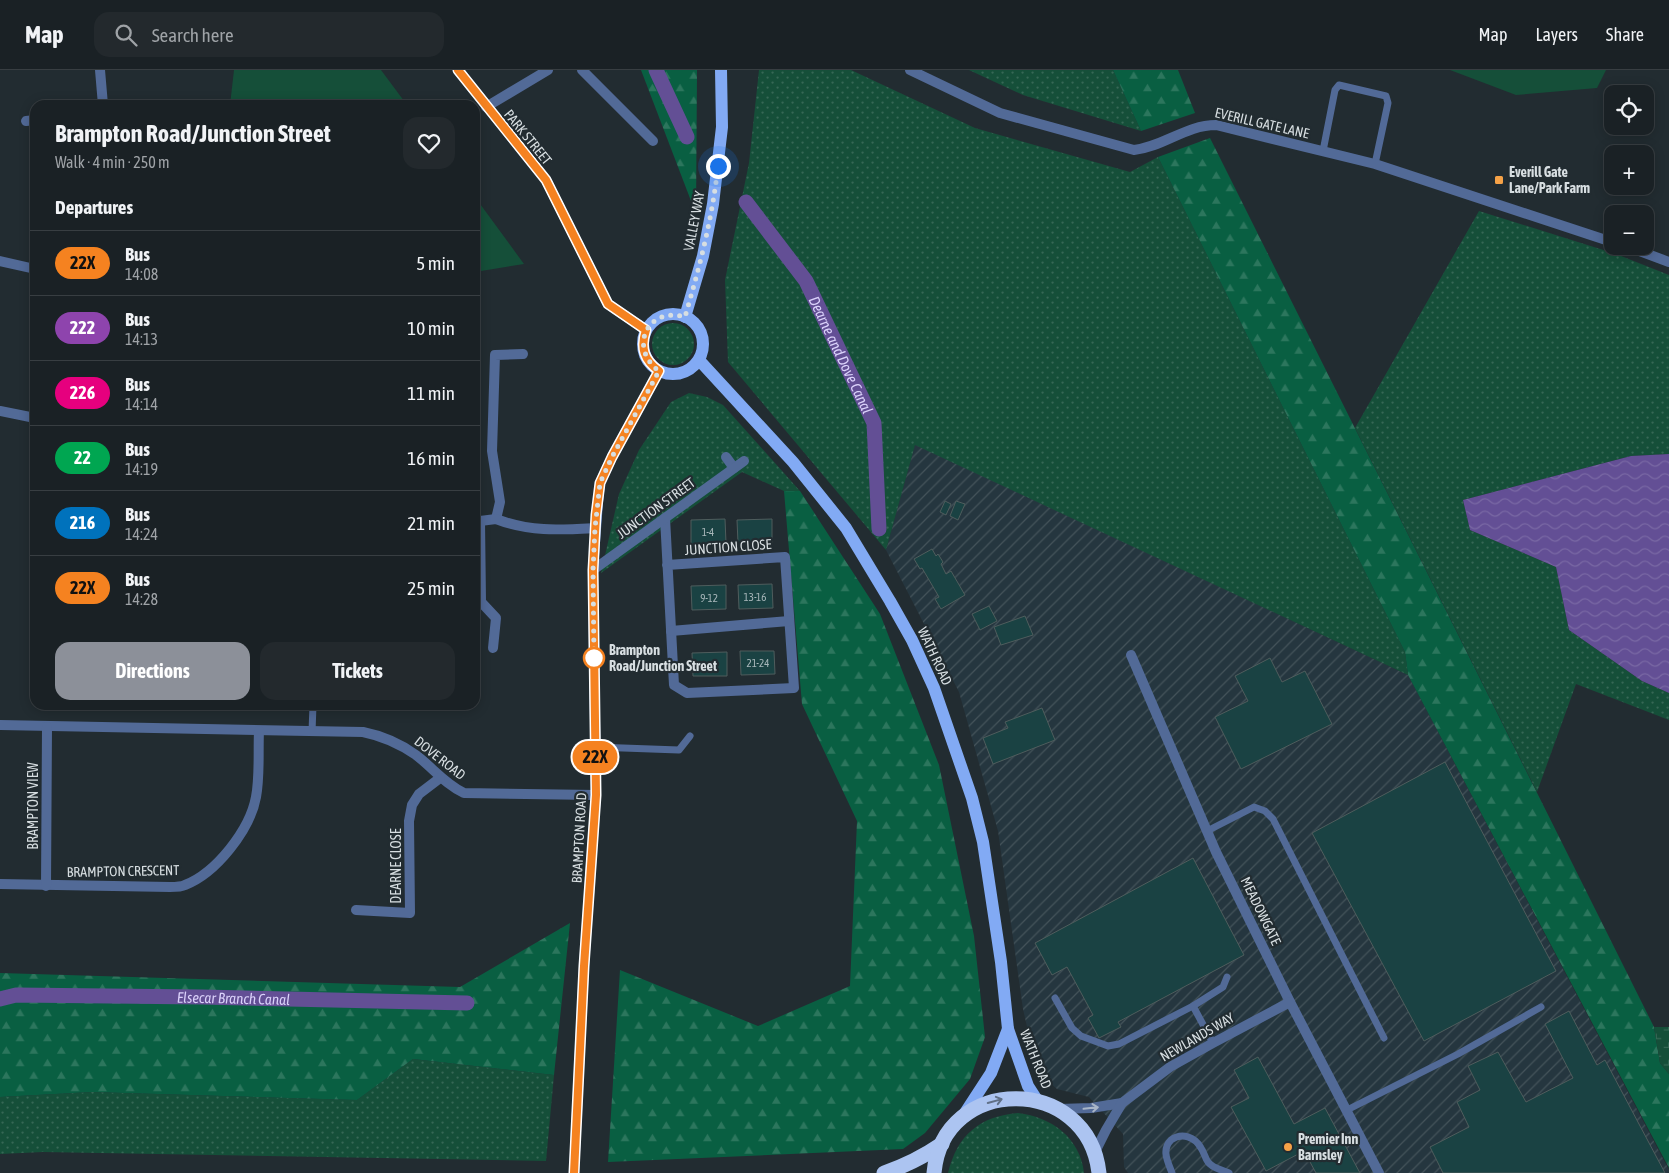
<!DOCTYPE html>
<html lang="en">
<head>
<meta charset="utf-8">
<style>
  :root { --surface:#1a2125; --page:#23292d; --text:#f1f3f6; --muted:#9fa3a7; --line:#383e42; --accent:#8c9099 }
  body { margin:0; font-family:"Asap Condensed",sans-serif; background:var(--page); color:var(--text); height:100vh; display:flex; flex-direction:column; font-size:19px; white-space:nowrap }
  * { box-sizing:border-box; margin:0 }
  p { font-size:16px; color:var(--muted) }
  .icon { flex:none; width:28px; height:28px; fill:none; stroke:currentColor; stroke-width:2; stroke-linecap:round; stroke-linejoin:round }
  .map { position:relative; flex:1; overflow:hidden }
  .side { position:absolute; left:30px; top:30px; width:450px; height:610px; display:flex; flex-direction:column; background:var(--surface); border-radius:15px; box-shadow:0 2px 12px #0003,0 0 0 1px var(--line) }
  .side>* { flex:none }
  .badge { padding:0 10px; border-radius:16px; font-size:18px; line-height:32px }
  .buttons { position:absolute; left:1604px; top:15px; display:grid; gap:10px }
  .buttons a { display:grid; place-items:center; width:50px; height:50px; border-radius:10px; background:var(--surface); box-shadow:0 2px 12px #0003,0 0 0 1px var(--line); font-size:25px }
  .you { position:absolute; width:25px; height:25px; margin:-12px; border:4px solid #fff; border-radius:50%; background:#1a73e8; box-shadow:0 0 0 8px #1a73e833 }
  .map>.badge { position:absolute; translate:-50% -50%; box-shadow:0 0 0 2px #fff }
  h2 { padding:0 25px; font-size:19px; line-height:45px }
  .round { display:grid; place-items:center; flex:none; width:52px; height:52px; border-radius:15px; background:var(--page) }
  .head { display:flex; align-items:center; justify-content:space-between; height:85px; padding:0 25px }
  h1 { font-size:24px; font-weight:700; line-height:38px }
  .button { display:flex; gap:10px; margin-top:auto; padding:10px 25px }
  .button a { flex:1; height:58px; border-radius:15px; background:var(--accent); color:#fff; font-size:20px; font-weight:700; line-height:58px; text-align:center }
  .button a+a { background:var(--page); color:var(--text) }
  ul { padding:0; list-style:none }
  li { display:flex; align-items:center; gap:15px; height:65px; padding:0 25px; border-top:1px solid var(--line) }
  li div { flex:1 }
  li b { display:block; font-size:19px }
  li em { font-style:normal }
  li .badge { min-width:55px; font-weight:700; text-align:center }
  header { display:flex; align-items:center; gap:30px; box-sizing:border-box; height:70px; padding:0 25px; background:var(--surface); border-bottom:1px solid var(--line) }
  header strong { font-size:24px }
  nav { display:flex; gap:28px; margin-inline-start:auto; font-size:18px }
  .search { width:350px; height:45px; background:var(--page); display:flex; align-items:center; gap:12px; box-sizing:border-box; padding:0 18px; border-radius:15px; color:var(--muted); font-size:19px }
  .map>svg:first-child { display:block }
  .industrial { fill:url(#industrial-furrows) }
  .grass { fill:url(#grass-dots) }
  .forest { fill:url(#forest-firs) }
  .wetland { fill:url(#wetland-marsh) }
  .park { fill:#154f39 }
  .water { fill:url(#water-waves) }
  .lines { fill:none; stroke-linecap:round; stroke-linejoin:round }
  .canal { stroke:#634f95; stroke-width:15 }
  .building { fill:#1a4243; stroke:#4f5d5d }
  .lane { stroke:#526a97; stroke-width:7 }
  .street { stroke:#526a97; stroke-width:10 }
  .secondary { stroke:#678ed6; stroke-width:10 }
  .primary { stroke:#82aaf4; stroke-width:12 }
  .highway { stroke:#acc4f1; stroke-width:15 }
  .oneway { stroke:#607087 }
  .oneway2 { stroke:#a8b5c7 }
  .line-casing { stroke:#fff; stroke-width:11 }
  .line { stroke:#f58220; stroke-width:8 }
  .walk { stroke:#d7dee1; stroke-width:5; stroke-dasharray:0 9 }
  .poi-dot { fill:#f6a247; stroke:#222c31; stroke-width:2 }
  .stop-dot { fill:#fff; stroke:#f58220; stroke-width:2.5 }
  .labels { text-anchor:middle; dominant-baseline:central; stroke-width:4.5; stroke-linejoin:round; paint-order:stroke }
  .number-label { font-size:11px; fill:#a8b7ba }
  .street-label { font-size:14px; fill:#d7dee1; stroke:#222c31 }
  .poi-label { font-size:14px; font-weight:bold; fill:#d7dee1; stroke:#222c31; text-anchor:start }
  .stop-label { font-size:14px; font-weight:bold; fill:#d7dee1; stroke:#222c31; text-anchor:start }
  .water-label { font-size:15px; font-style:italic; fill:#dad1fa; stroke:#222c31 }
</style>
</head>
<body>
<header>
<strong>Map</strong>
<div class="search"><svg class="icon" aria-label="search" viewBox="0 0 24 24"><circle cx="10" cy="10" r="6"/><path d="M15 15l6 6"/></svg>Search here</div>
<nav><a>Map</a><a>Layers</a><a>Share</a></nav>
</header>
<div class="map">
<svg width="1669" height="1103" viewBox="0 0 1669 1103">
  <defs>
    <pattern id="industrial-furrows" width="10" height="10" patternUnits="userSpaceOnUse" patternTransform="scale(1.25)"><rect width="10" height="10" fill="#25363f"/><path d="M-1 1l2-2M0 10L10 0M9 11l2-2" fill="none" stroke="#44535a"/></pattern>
    <pattern id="grass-dots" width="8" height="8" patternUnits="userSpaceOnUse" patternTransform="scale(1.25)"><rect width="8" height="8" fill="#154f39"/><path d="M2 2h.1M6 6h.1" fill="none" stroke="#366855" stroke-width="1.8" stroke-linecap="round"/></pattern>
    <pattern id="forest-firs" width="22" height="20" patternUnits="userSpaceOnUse" patternTransform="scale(1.25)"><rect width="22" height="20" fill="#095f42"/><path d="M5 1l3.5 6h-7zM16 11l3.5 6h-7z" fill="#2c765d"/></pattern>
    <pattern id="wetland-marsh" width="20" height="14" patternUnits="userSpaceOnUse" patternTransform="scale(1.25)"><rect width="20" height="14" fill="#154f39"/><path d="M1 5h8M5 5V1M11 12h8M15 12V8" fill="none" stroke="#366855"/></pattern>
    <pattern id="water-waves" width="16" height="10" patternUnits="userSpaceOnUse" patternTransform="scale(1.25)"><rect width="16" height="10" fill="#634f95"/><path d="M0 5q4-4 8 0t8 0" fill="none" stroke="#7968a4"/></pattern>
  </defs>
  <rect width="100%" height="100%" fill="#222c31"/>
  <path class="industrial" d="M 915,374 L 1408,605 L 1669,1100 L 1669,1103 L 1128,1103 L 1124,1097 L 1123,1064 L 1089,1027 L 1057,1019 L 1037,1001 L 1023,939 L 998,761 L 959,622 L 886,480 Z"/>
  <g class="grass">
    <path d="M 759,0 L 851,0 L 975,58 L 1130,102 L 1158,87 L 1405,582 L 1408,605 L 915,375 L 886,480 L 728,292 L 725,210 L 749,93 Z"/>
    <path d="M 969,0 L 1113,0 L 1141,61 L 1023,25 Z"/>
    <path d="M 1479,141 L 1616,184 L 1669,205 L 1669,384 L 1631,386 L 1463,430 L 1470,460 L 1556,497 L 1569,560 L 1642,611 L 1669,623 L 1669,650 L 1576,614 L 1537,722 L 1355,358 Z"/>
    <circle cx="673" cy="274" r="21"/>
    <path d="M 689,323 L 707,327 L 723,335 L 800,421 L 784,421 L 742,402 L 601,503 L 619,424 L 639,380 L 671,332 Z"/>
    <path d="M 413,989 L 554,1005 L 546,1091 L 43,1082 L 0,1084 L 0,1027 L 92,1022 L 357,1030 Z"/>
    <path d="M 1018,1043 C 1052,1047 1080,1068 1084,1103 L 948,1103 C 957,1065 980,1046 1018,1043 Z"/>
  </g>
  <g class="forest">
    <path d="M 641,0 L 697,0 L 696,144 Z"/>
    <path d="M 1113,0 L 1178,0 L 1195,43 L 1141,61 Z"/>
    <path d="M 1210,68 L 1654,957 L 1660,993 L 1669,1004 L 1669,1098 L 1408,605 L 1405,582 L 1158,87 Z"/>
    <path d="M 784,421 L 800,421 L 880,544 L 939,695 L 974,866 L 985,967 L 970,1009 L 925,1063 L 903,1079 L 608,1092 L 620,900 L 758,956 L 850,916 L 857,751 L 802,634 Z"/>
    <path d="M 570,853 L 554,1005 L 413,989 L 357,1030 L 92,1022 L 0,1027 L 0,903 L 460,917 Z"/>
  </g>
  <path class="wetland" d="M 1654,957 L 1669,957 L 1669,1004 L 1660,993 Z"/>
  <g class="park">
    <path d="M 234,0 L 381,0 L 407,35 L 230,35 Z"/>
    <path d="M 1450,0 L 1606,0 L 1597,18 L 1516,25 Z"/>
    <path d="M 475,127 L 524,194 L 475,202 Z"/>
  </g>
  <path class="water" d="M 1669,384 L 1669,623 L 1642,611 L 1569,560 L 1556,497 L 1470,460 L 1463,430 L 1631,386 Z"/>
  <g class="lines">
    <g class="canal">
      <path d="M 656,0 L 687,67"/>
      <path id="s1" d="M 746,132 L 806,211 L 874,353 L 879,459"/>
      <path id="s2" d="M 0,929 L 16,925 L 202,927 L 467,933"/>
    </g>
  </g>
  <g class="building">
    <path d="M 945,431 L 951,434 L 946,445 L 940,442 Z"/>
    <path d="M 956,431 L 965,434 L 958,450 L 950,446 Z"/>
    <path d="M 725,449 L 726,473 L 691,474 L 691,450 Z"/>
    <path d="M 772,449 L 772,473 L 738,473 L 737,450 Z"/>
    <path d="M 932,479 L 936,486 L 938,484 L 943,492 L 941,494 L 946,504 L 951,501 L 965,525 L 941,539 L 935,529 L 939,527 L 922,498 L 920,499 L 914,489 Z"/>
    <path d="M 772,514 L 773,538 L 739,539 L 738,515 Z"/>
    <path d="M 726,515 L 726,539 L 692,540 L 691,516 Z"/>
    <path d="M 989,536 L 997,551 L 980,560 L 972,544 Z"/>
    <path d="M 1025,546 L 1033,565 L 1001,575 L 994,557 Z"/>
    <path d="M 740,581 L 774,581 L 775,604 L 741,605 Z"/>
    <path d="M 727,582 L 727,606 L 693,606 L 692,583 Z"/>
    <path d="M 1270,588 L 1282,612 L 1305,601 L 1332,654 L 1241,699 L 1215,647 L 1248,631 L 1235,606 Z"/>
    <path d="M 1042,638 L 1055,670 L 993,694 L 983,668 L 1008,658 L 1005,652 Z"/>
    <path d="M 1445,692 L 1556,901 L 1424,971 L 1312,763 Z"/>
    <path d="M 1193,788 L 1244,885 L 1118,952 L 1121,957 L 1099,968 L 1088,948 L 1093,945 L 1067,897 L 1052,905 L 1035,873 Z"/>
    <path d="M 1569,941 L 1597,995 L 1605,990 L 1665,1103 L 1443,1103 L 1430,1077 L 1469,1057 L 1457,1032 L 1480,1020 L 1468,996 L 1498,982 L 1526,1032 L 1573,1008 L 1545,954 Z"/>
    <path d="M 1258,987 L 1294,1054 L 1325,1038 L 1360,1103 L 1316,1103 L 1304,1081 L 1266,1101 L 1231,1037 L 1249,1028 L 1234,1000 Z"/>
  </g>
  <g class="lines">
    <g class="lane">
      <path d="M 1323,81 L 1335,20 L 1339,15 L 1386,26 L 1388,33 L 1375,94"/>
      <path d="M 312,662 L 313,635"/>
      <path d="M 595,677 L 679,680 L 690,666"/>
      <path d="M 1207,761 L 1254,737 L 1265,741 L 1273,749 L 1384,968"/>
      <path d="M 1055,928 L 1072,958 L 1081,966 L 1108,976 L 1119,974 L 1193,936 L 1223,917 L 1227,907"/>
      <path d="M 1193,936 L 1213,973"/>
      <path d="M 1347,1040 L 1458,984 L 1541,937"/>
      <path d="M 1172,1103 C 1168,1092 1161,1080 1171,1070 C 1182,1062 1195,1067 1201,1078 C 1204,1082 1205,1088 1208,1092 C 1212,1098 1222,1100 1229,1103"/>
    </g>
    <g class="street">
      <path d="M 100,0 L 103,35"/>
      <path d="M 582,0 L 653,71"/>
      <path d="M 910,0 L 1000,43 L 1134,80 C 1163,77 1186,55 1216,55 L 1375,94 L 1612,172"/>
      <path d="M 486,37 L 548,0"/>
      <path d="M 26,51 L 35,50"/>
      <path d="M 1626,176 L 1669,192"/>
      <path d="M 0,191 L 35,199"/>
      <path d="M 0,341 L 35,348"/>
      <path d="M 726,387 L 734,398"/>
      <path d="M 665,448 L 674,615 L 687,623 L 794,618 L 785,487 L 667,495"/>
      <path d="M 496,449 L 500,432 L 492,381 L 495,285 L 523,284"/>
      <path d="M 496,449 C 530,462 559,460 595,458"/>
      <path d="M 593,500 L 744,391"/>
      <path d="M 671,561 L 789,551"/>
      <path d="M 493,578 L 496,548 L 481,532 L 480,451 L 496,449"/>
      <path d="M 1131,585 L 1216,782 L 1290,932 L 1379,1103"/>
      <path d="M 0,655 L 363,662 C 383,666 399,673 416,685 C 433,698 445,714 464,723 L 596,725"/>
      <path d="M 0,814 L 170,817 C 175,817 181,817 185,815 C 216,803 250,760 256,727 C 260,706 258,683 259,661"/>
      <path d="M 46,816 L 47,657"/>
      <path d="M 356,840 L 410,843 L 409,751 L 412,735 L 419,724 L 440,708"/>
      <path d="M 1059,1039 L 1091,1038 L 1122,1033"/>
      <path d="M 1095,1082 L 1106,1060 L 1122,1033 L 1170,997 L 1213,973 L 1290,932"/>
    </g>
    <g class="secondary">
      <path d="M 458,0 L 546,110 L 608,234 L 646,260"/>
      <path d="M 574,1103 L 584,896 L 596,725 L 593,500 L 598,432 L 600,413 L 612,387 L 659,301"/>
    </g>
    <g class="primary">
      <circle cx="673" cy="274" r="30"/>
      <path d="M 685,247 L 703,186 L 713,134 L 722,57 L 721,0"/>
      <path d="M 699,290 L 793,392 L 846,458 L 890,531 L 912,570 L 934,618 L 972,728 L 983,772 L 1001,892 L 1008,959 L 1028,1016 L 1037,1030"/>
      <path d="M 963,1046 L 991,1003 L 1008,959"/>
    </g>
    <g class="highway">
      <path d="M 884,1103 C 905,1096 923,1087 942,1074"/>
      <path d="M 934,1103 C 943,1004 1088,1004 1099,1103"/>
    </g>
  </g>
  <defs><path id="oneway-shaft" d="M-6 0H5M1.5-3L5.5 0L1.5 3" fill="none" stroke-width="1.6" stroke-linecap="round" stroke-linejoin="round" transform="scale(1.25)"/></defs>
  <use class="oneway" href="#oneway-shaft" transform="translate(995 1031) rotate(-15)"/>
  <use class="oneway2" href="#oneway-shaft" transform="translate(1091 1038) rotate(-6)"/>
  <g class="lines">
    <g class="line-casing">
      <path id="line" d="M 458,0 L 546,110 L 608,234 L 646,260 C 640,278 644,290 659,301 L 612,387 L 600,413 L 596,445 L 593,500 L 596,725 L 584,896 L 574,1103"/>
    </g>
    <use href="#line" class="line"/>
    <path class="walk" d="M 594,588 L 593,500 L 595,458 L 600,413 L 612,387 L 659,301 C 628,278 647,236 685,247 C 700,195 712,150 718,96"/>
  </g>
  <g class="poi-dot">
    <rect x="1494" y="105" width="10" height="10" rx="2.5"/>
    <circle cx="1288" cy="1077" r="5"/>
  </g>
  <circle class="stop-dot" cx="594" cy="588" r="10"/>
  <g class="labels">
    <g class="number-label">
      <text x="708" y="462">1-4</text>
      <text x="755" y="527">13-16</text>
      <text x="709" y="528">9-12</text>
      <text x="758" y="593">21-24</text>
    </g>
    <g class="street-label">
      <text transform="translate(1262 53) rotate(13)">EVERILL GATE LANE</text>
      <text transform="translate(528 67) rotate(51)">PARK STREET</text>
      <text transform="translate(694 151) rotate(-79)">VALLEY WAY</text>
      <text transform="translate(656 438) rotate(-36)">JUNCTION STREET</text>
      <text transform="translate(728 477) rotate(-4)">JUNCTION CLOSE</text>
      <text transform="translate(935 586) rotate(65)">WATH ROAD</text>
      <text transform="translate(440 688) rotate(38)">DOVE ROAD</text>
      <text transform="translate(33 736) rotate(-90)">BRAMPTON VIEW</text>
      <text transform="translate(579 768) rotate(-87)">BRAMPTON ROAD</text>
      <text transform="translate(396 796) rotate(-90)">DEARNE CLOSE</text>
      <text transform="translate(123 801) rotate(-1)">BRAMPTON CRESCENT</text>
      <text transform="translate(1261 841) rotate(64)">MEADOWGATE</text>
      <text transform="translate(1197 967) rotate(-30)">NEWLANDS WAY</text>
      <text transform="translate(1036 989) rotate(68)">WATH ROAD</text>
    </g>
    <g class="poi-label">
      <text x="1509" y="102">Everill Gate<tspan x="1509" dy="16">Lane/Park Farm</tspan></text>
      <text x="1298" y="1069">Premier Inn<tspan x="1298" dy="16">Barnsley</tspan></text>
    </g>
    <g class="stop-label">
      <text x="609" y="580">Brampton<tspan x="609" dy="16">Road/Junction Street</tspan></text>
    </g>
    <g class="water-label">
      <text stroke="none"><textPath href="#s1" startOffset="181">Dearne and Dove Canal</textPath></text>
      <text stroke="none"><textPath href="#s2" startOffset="234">Elsecar Branch Canal</textPath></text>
    </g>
  </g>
</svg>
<div class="buttons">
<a><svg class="icon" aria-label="locate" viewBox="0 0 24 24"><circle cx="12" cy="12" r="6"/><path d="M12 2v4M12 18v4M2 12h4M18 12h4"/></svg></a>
<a>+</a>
<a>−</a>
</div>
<div class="you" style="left:718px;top:96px"></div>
<b class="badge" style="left:595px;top:687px;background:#f58220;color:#111">22X</b>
<section class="side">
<div class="head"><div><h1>Brampton Road/Junction Street</h1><p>Walk · 4 min · 250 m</p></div><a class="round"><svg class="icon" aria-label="heart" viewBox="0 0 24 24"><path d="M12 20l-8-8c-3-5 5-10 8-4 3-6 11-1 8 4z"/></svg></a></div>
<h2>Departures</h2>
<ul>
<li><span class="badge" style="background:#f58220;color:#111">22X</span><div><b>Bus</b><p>14:08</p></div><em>5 min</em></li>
<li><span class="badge" style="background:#8e44ad;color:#fff">222</span><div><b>Bus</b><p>14:13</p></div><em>10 min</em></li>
<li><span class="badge" style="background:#e6007e;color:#fff">226</span><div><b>Bus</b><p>14:14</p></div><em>11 min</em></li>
<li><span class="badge" style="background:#00a651;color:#fff">22</span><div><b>Bus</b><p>14:19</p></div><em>16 min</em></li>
<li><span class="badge" style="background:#0072bc;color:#fff">216</span><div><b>Bus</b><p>14:24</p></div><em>21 min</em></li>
<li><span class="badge" style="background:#f58220;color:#111">22X</span><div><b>Bus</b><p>14:28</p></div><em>25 min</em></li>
</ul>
<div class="button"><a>Directions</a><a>Tickets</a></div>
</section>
</div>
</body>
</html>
